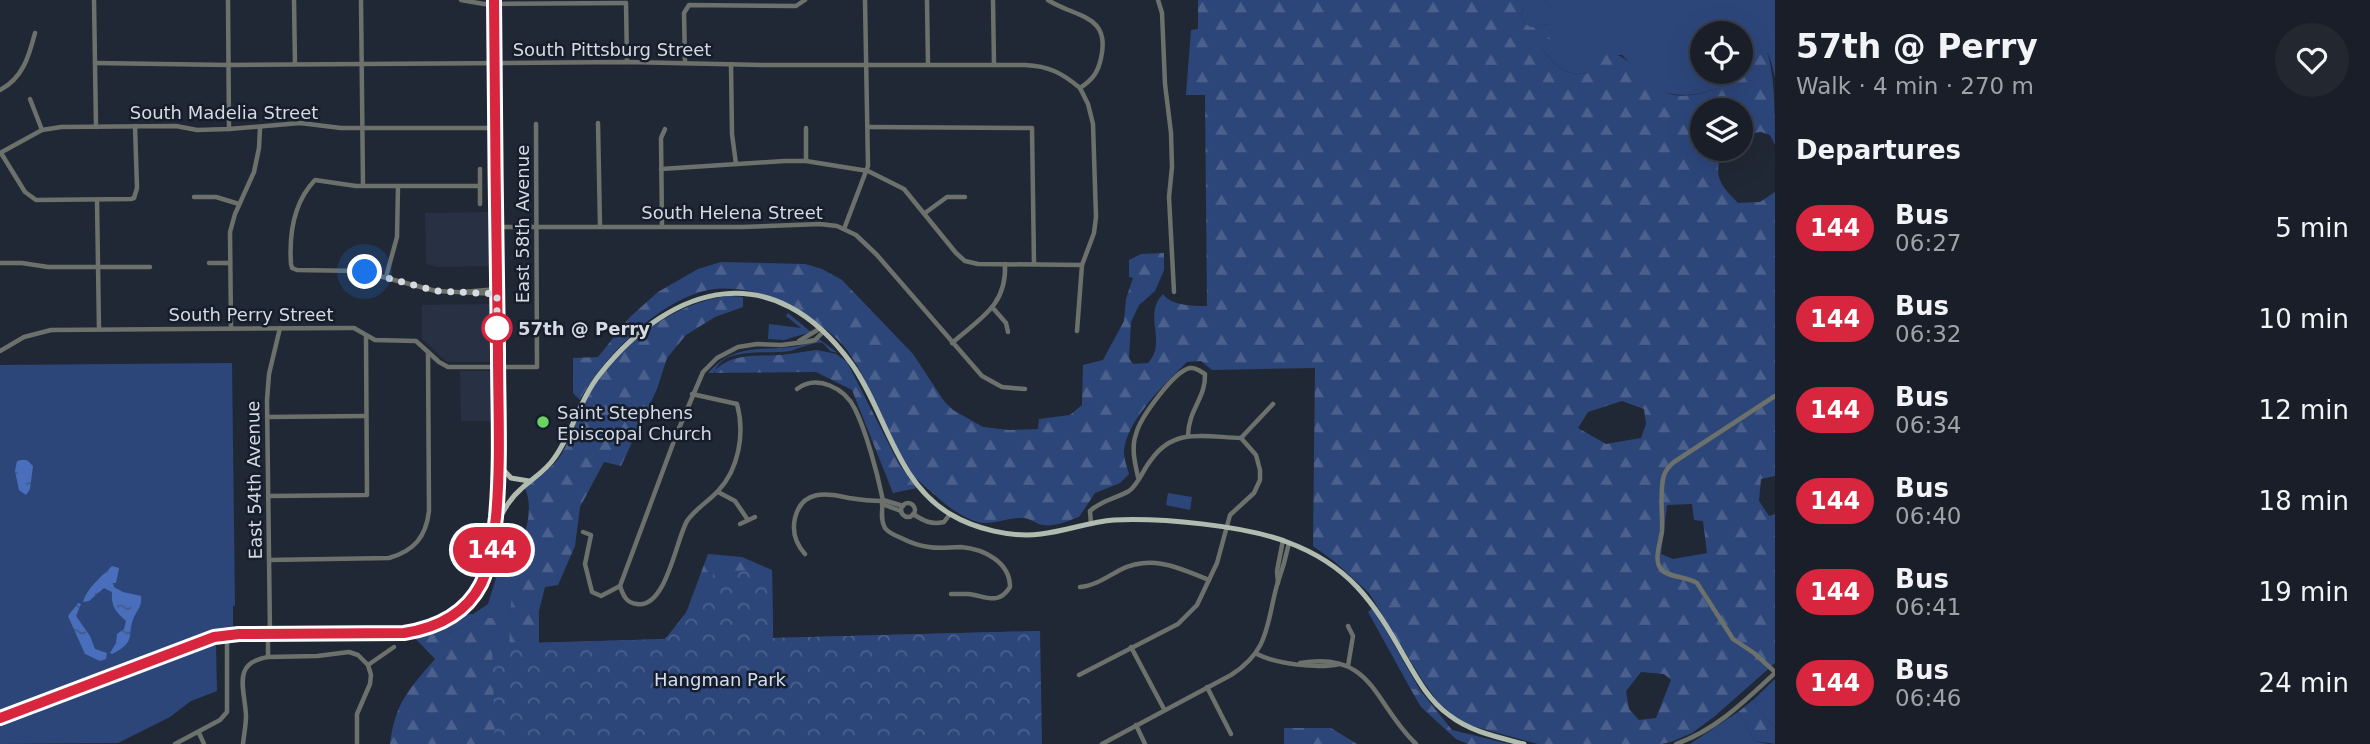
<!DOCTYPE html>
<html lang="en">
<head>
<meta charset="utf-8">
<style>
  :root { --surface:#191e28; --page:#222730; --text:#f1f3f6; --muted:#9fa2a8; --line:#373c45 }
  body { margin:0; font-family:"DejaVu Sans",sans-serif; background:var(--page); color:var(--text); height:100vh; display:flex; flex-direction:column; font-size:26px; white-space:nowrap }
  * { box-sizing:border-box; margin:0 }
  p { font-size:23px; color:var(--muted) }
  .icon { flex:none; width:38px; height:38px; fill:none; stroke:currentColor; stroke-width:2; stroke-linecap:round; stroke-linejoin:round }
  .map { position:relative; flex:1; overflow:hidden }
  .drawer { display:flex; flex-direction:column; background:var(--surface); width:595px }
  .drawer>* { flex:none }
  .badge { padding:0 14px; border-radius:23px; font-size:24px; line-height:46px }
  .fabs { position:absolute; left:1690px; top:21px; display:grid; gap:14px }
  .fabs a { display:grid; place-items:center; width:63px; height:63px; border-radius:50%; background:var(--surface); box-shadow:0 7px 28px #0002,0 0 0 2px var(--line); font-size:35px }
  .you { position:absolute; width:35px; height:35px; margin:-18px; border:5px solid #fff; border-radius:50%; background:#1a73e8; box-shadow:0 0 0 10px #1a73e833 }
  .map>.badge { position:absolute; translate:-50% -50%; box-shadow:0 0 0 4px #fff }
  h2 { padding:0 21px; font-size:26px; line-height:63px }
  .round { display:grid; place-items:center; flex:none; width:74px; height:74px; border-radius:37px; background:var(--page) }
  .summary { display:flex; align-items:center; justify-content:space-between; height:119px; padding:0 21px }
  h1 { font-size:33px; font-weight:600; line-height:52px }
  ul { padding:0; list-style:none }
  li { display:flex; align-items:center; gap:21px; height:91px; padding:0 21px }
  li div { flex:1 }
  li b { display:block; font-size:26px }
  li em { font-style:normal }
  li .badge { min-width:77px; font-weight:700; text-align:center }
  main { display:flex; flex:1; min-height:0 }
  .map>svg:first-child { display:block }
  .built { fill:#283144 }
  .green { fill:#2d467a }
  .forest { fill:url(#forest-firs); fill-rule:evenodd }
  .park { fill:url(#park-crowns) }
  .water { fill:url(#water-ripples) }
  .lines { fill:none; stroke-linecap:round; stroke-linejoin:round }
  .minor { stroke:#6c716b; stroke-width:4.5 }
  .major { stroke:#b0bcaf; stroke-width:5 }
  .line-casing { stroke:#fff; stroke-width:16 }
  .line { stroke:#d7263d; stroke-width:10 }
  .walk { stroke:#d5dae3; stroke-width:7; stroke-dasharray:0 12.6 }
  .stop-dot { fill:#fff; stroke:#d7263d; stroke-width:3.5 }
  .poi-dot { fill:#6bd363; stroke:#171e2b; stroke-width:2.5 }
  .labels { text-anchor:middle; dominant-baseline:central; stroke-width:5; stroke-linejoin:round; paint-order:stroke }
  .street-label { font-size:18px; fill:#d5dae3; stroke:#171e2b }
  .stop-label { font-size:18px; font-weight:bold; fill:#d5dae3; stroke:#171e2b; text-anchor:start }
  .poi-label { font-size:18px; fill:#d5dae3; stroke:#171e2b; text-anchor:start }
  .park-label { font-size:18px; fill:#d2def3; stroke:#171e2b }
</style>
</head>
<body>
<main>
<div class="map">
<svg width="1775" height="744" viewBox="0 0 1775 744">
  <defs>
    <pattern id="forest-firs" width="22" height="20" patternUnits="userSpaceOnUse" patternTransform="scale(1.75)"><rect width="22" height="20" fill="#2d467a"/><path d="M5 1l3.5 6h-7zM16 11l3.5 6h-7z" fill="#4b608d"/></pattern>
    <pattern id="park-crowns" width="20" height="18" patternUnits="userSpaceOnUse" patternTransform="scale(1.75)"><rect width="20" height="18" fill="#2d467a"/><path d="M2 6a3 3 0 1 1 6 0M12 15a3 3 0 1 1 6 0" fill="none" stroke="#4b608d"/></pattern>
    <pattern id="water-ripples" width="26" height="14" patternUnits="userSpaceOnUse" patternTransform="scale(1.75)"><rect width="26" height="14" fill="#486ebc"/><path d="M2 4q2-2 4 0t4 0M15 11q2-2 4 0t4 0" fill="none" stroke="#445a86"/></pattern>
  </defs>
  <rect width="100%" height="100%" fill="#212835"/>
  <g class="built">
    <path d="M 491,212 L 492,266 L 437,267 L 426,264 L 425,213 Z"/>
    <path d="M 492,304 L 493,357 L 490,362 L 447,362 L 422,339 L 422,305 Z"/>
    <path d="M 460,371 L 488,371 L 492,374 L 494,421 L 461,421 Z"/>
  </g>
  <g class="green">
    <path d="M 1544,0 L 1775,0 L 1775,78 C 1768,42 1761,44 1732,31 L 1727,33 L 1703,33 L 1703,72 L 1733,72 L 1731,82 C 1708,94 1676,102 1653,86 C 1642,78 1632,65 1622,55 L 1602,55 L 1590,73 C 1564,77 1555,65 1541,47 L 1542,39 L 1560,39 L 1549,24 L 1531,27 L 1524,23 L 1521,14 L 1525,5 L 1547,3 Z"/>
    <path d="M 788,313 L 811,332 L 784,340 L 768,339 L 769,324 L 801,328 L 786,316 Z"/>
    <path d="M 819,339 L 838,353 L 830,351 C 828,349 825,344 822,343 C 817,341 796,349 790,351 C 769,355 723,345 714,373 L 708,373 C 742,334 779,359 819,339 Z"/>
    <path d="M 232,363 L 235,606 L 233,606 L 233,631 L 218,633 L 216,643 L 217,691 L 191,701 L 170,717 L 118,743 L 0,744 L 0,365 Z"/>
    <path d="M 1168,493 L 1192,497 L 1190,510 L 1166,505 Z"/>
    <path d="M 492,561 L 516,567 L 510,618 L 513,744 L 478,618 L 445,635 L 427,635 L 427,632 L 459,615 L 473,614 L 488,604 L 496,578 L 490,571 Z"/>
    <path d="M 1373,608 L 1420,690 L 1410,688 L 1368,612 Z"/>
    <path d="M 1775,679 L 1775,727 L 1765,718 L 1753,700 Z"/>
    <path d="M 1738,712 L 1755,741 L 1768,744 L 1690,744 Z"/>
  </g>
  <g class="forest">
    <path d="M 1198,0 L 1544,0 L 1548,4 L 1525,5 L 1521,14 L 1524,23 L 1531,27 L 1549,24 L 1560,32 L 1561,39 L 1543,39 L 1541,47 C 1555,65 1564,77 1589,73 C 1593,68 1597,58 1602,55 C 1622,42 1649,91 1674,95 C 1693,98 1715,90 1731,82 L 1733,72 L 1741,72 L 1741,35 C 1749,39 1760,42 1765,48 C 1775,65 1775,122 1775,145 L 1770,135 L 1761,132 L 1741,135 L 1741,110 L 1703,110 L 1703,149 L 1722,149 C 1714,177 1718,183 1738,203 L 1760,202 L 1775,192 L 1775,476 L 1761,479 L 1759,501 L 1769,516 L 1775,514 L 1775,663 L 1715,716 L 1692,733 L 1671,742 L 1661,744 L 1538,744 L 1469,725 L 1453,715 L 1438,702 L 1422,680 L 1369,593 L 1334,561 L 1313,546 L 1315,368 L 1212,370 L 1201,361 L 1187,362 C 1166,382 1125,422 1124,452 C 1124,459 1127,467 1129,474 L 1120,483 L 1095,493 L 1079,517 C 1068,521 1054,527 1043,525 C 1036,524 1030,518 1023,518 C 1011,517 998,523 986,523 C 972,523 955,512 944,503 C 933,493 918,482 909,470 C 881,431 873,381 842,344 C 831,332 817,323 805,314 C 778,297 747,286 715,289 C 663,295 603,357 580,400 L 573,393 L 573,358 L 598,357 L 630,317 L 658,292 L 698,269 L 721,262 L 805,264 L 822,269 L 842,280 L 913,354 L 944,401 L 953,410 L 983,427 L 1009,430 L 1038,429 L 1039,419 L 1070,415 L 1082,405 L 1083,365 L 1103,360 L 1124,321 L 1126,299 L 1133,278 L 1129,277 L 1129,260 L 1141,254 L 1164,253 L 1164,270 L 1155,291 L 1139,305 L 1131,322 L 1129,358 L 1133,364 L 1148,363 C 1168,341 1142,316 1163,294 C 1171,306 1194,306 1207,306 L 1205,95 L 1186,95 L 1191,30 L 1198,29 ZM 1622,401 L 1644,409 L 1646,424 L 1641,438 L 1606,444 L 1578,428 L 1588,412 ZM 1692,504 L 1694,520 L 1703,521 L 1707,553 L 1673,559 L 1661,554 L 1667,505 ZM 1641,672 L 1664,674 L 1671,680 L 1656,718 L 1639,720 L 1629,709 L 1626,691 Z"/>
    <path d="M 730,296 L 743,297 L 743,307 L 715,317 L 686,335 L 667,358 L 657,389 L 621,466 L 604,462 L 580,507 L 575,546 L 558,585 L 545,587 L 539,611 L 539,643 L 665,639 L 686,613 L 708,554 L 742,557 L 772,570 L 773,638 L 1040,631 L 513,744 C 511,686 505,624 516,566 C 521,540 536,514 525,488 C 538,478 552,468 561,455 C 573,435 579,411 591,391 C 618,344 676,301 730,296 Z"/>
    <path d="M 817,350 L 836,354 L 847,362 L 899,464 L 917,488 L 893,493 L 852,390 L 816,372 L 716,373 L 714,371 C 736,350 762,358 789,354 C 798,353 807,351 817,350 Z"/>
    <path d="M 478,618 L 500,618 L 503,744 L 390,744 C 395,703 409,689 435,659 L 412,635 L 427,632 L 428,635 L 445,635 Z"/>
    <path d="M 1410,688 L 1420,690 L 1452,730 L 1509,744 L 1468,744 L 1456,739 L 1421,707 Z"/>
    <path d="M 1753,700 L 1765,718 L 1775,727 L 1775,744 L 1755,741 L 1738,712 Z"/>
    <path d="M 1284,728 L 1331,728 L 1357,744 L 1284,744 Z"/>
  </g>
  <path class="park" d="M 772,570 L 773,638 L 1040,631 L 1042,744 L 495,744 L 492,644 L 667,639 L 716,571 Z"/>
  <g class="water">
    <path d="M 21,460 L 27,460 L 33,466 L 30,489 L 26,495 L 19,490 L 15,471 L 17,461 Z"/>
    <path d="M 112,566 L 119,568 L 116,583 L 113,583 L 114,587 L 123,592 L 141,596 C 142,606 138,609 134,617 C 126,635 138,641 112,654 L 110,653 L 116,643 L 117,634 L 124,629 L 126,621 C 116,612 111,607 112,592 L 104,588 L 89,601 L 83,602 C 87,588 101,577 112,566 Z"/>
    <path d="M 78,603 L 81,604 L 76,616 L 90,636 L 95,649 L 107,653 L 106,659 L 100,661 L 85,654 L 68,616 Z"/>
  </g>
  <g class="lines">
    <g class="minor">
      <path d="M 94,0 L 96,127"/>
      <path d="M 228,0 L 229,129"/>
      <path d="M 294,0 L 295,64"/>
      <path d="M 361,0 L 363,186"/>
      <path d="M 461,0 L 484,4 L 626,3"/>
      <path d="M 927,0 L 928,65"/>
      <path d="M 993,0 L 994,65"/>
      <path d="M 1048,0 C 1076,18 1111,14 1101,58 C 1098,73 1092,80 1080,88 L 1088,104 L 1093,124 L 1096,217 L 1094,233 L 1082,265 L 1077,331"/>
      <path d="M 1158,0 L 1162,13 L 1165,84 L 1171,133 L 1172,167 L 1169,197 L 1174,292"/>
      <path d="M 626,3 L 627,62"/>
      <path d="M 95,63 L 229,65 L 627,62 L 762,65 L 1025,65 C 1049,66 1062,73 1080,88"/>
      <path d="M 685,63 L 684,13 L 689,5 L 796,6 L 805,0"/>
      <path d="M 731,64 L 732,134 L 736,164"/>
      <path d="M 0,90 C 23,78 29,56 35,33"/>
      <path d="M 30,99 L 42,130"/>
      <path d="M 598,123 L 600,227"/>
      <path d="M 868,127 L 1032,128 L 1034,264"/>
      <path d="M 806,128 L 806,161"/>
      <path d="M 0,153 L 42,130 L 61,127 L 176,126 L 197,130 L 229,129 L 300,123 L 341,128 L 495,128"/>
      <path d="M 1,153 L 25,192 L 36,200 L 131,199 L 134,198 L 137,188 L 135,126"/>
      <path d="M 480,169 L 480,204"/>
      <path d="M 661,169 L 784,161 L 806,161 L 868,171 L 904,189 L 956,253 L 965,261 L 978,264 L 1082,265"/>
      <path d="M 480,186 L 356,186 L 315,180 C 293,203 289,234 291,264 L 292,268 L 297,270 L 360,271 L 436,291 L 497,294"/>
      <path d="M 194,197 L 216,197 L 239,204"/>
      <path d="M 97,200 L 99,329"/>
      <path d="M 925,213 L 947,197 L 965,197"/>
      <path d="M 662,226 L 661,138 L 665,129"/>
      <path d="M 496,227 L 742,227 L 820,224 L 837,226 L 856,235 L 877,255 L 982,376 L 1002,387 L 1025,389"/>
      <path d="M 844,229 L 868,166 L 865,0"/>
      <path d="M 0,263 L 22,263 L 48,267 L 150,267"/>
      <path d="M 209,263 L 230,263"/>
      <path d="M 386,277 L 397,237 L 398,186"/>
      <path d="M 463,292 L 497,289"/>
      <path d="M 992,307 L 1006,323 L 1008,332"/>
      <path d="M 231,327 L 230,232 L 235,214 L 254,172 L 259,148 L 260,128"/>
      <path d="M 799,341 L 819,329"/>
      <path d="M 952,343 C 980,318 1007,306 1005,264"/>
      <path d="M 0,351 L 24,337 L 51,330 L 346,328 L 354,328 L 375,340 L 416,341 L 439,362 L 448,367 L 537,367 L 536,124"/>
      <path d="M 797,389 C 817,374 845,388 855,409 C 866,431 877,472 882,496 C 884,506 879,518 885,528 C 888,532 894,535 899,537 C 909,542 918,546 929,547 C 940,549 950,547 961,547 C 984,549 1010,562 1010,587 C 998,606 986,596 968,594 C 963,594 957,594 951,594"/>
      <path d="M 1775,396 L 1674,462 C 1669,466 1666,470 1664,475 C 1659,492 1663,514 1662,531 C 1661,541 1653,560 1661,569 C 1668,578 1687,576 1697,583 L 1733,639 L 1754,653 L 1775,672"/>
      <path d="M 267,417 L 365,416"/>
      <path d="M 1241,438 L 1273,404"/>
      <path d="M 1138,477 C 1135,463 1131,448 1136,434 C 1140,418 1174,371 1190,368 C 1196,367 1200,371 1205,374 C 1206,398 1189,408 1188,435"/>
      <path d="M 718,492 L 735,501 L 748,520"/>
      <path d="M 269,496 L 367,495 L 366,337"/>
      <path d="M 883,500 L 903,506"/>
      <circle cx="908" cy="510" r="7"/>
      <path d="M 882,504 L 901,511"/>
      <path d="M 913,514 C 924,521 931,525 944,522 L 950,514"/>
      <path d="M 740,524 L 755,517"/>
      <path d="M 583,532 L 591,535 L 585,564 L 592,592 L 601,596 L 620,586"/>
      <path d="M 805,554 C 796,544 792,531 795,518 C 802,489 827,493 849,498 C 861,500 872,501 883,501"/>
      <path d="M 269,560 L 389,558 C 414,551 426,537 429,511 L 428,352"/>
      <path d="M 1278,583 L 1277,571 L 1283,540"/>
      <path d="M 620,586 L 677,433 L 703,372 L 717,358 L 738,347 L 757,344 L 781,345 L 805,342 L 815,340 L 823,332"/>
      <path d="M 620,586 C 623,595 626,603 637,604 C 666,609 676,540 687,521 C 695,509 709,501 718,491 C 739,469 745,433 737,404 L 692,394"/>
      <path d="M 1080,587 C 1094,586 1107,577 1120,570 C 1152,554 1179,568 1209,580"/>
      <path d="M 1348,626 L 1353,636 L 1348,666"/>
      <path d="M 270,634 L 267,400 L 269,374 L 280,328"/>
      <path d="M 1131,647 L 1164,709"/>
      <path d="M 1257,654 C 1276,664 1318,669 1339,664"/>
      <path d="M 268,657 L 317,656 L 349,652 L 358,655 L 368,665 L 371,675 L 370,684 L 357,714 L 357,744"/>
      <path d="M 1300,663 C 1374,651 1373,703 1416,744"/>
      <path d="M 368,665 L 394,647"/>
      <path d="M 1079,675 L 1178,624 L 1197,605 L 1217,563 L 1230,515 L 1254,493 L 1260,480 L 1260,470 L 1256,455 L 1241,438 C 1205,437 1174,427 1151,460 C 1144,468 1138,485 1129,491 C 1115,499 1102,500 1090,511 L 1091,524"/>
      <path d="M 1207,687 L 1231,734"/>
      <path d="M 1136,725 L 1145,744"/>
      <path d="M 199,733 L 204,744"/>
      <path d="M 175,744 L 220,720 L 227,712 L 227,635"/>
      <path d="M 243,744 C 244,734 246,725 246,716 C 245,689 231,663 268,657 L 268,634"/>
      <path d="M 1102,744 L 1231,675 C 1270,650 1266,625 1277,585 C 1282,571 1286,557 1289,543"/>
      <path d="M 1676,744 C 1716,730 1745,701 1775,673"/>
    </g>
    <g class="major">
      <path d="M 500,466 L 511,478 L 529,481"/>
      <path d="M 494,528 C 502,514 509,499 521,489 C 533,478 546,471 555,457 C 573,431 580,399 600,374 C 674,281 774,257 851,363 C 886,412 895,481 950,514 C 975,529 1012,538 1041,534 C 1066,531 1089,522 1114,520 C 1162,518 1242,525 1287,542 C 1349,565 1373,601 1404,656 C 1416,677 1429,701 1449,715 C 1471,732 1497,737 1524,744"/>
      <path d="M 0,718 L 214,637 L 238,634 L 404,633 L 437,625 L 461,610 L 480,585 L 491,556 L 500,465 L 494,0"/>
    </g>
  </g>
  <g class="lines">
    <g class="line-casing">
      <path id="line" d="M 0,718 L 214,637 L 239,634 L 404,633 C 436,628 465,615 481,584 C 491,563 493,540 496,517 C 501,462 498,407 498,352 C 496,235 495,117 494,0"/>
    </g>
    <use href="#line" class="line"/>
    <path class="walk" d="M 365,272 L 436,291 L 497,294 L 497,331 L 497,328"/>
  </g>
  <circle class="stop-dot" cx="497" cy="328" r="14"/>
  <circle class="poi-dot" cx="543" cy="422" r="7"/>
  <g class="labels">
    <g class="street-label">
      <text x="612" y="49">South Pittsburg Street</text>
      <text x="224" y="112">South Madelia Street</text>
      <text x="732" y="212">South Helena Street</text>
      <text transform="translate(522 224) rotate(-90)">East 58th Avenue</text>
      <text x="251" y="314">South Perry Street</text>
      <text transform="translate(254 480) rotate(-91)">East 54th Avenue</text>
    </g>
    <g class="stop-label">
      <text x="518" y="328">57th @ Perry</text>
    </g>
    <g class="poi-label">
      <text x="557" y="412">Saint Stephens<tspan x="557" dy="21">Episcopal Church</tspan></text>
    </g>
    <g class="park-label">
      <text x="720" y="679">Hangman Park</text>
    </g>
  </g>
</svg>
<div class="fabs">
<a><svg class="icon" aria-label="locate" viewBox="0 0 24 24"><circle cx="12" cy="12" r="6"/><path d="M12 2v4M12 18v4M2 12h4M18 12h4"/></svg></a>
<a><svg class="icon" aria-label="layers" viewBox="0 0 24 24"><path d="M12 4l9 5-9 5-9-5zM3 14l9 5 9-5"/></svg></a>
</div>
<div class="you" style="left:365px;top:272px"></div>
<b class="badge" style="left:492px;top:550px;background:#d7263d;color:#fff">144</b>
</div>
<section class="drawer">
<div class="summary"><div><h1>57th @ Perry</h1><p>Walk · 4 min · 270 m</p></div><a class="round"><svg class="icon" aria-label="heart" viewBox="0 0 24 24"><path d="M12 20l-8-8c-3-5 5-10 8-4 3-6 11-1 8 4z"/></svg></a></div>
<h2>Departures</h2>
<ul>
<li><span class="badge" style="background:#d7263d;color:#fff">144</span><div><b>Bus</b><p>06:27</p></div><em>5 min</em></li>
<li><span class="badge" style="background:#d7263d;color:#fff">144</span><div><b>Bus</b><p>06:32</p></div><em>10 min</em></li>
<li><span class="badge" style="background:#d7263d;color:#fff">144</span><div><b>Bus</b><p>06:34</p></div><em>12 min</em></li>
<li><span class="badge" style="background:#d7263d;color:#fff">144</span><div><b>Bus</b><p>06:40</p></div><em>18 min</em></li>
<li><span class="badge" style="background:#d7263d;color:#fff">144</span><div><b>Bus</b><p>06:41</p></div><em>19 min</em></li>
<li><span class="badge" style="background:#d7263d;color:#fff">144</span><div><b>Bus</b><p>06:46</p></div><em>24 min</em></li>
</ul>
</section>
</main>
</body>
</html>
